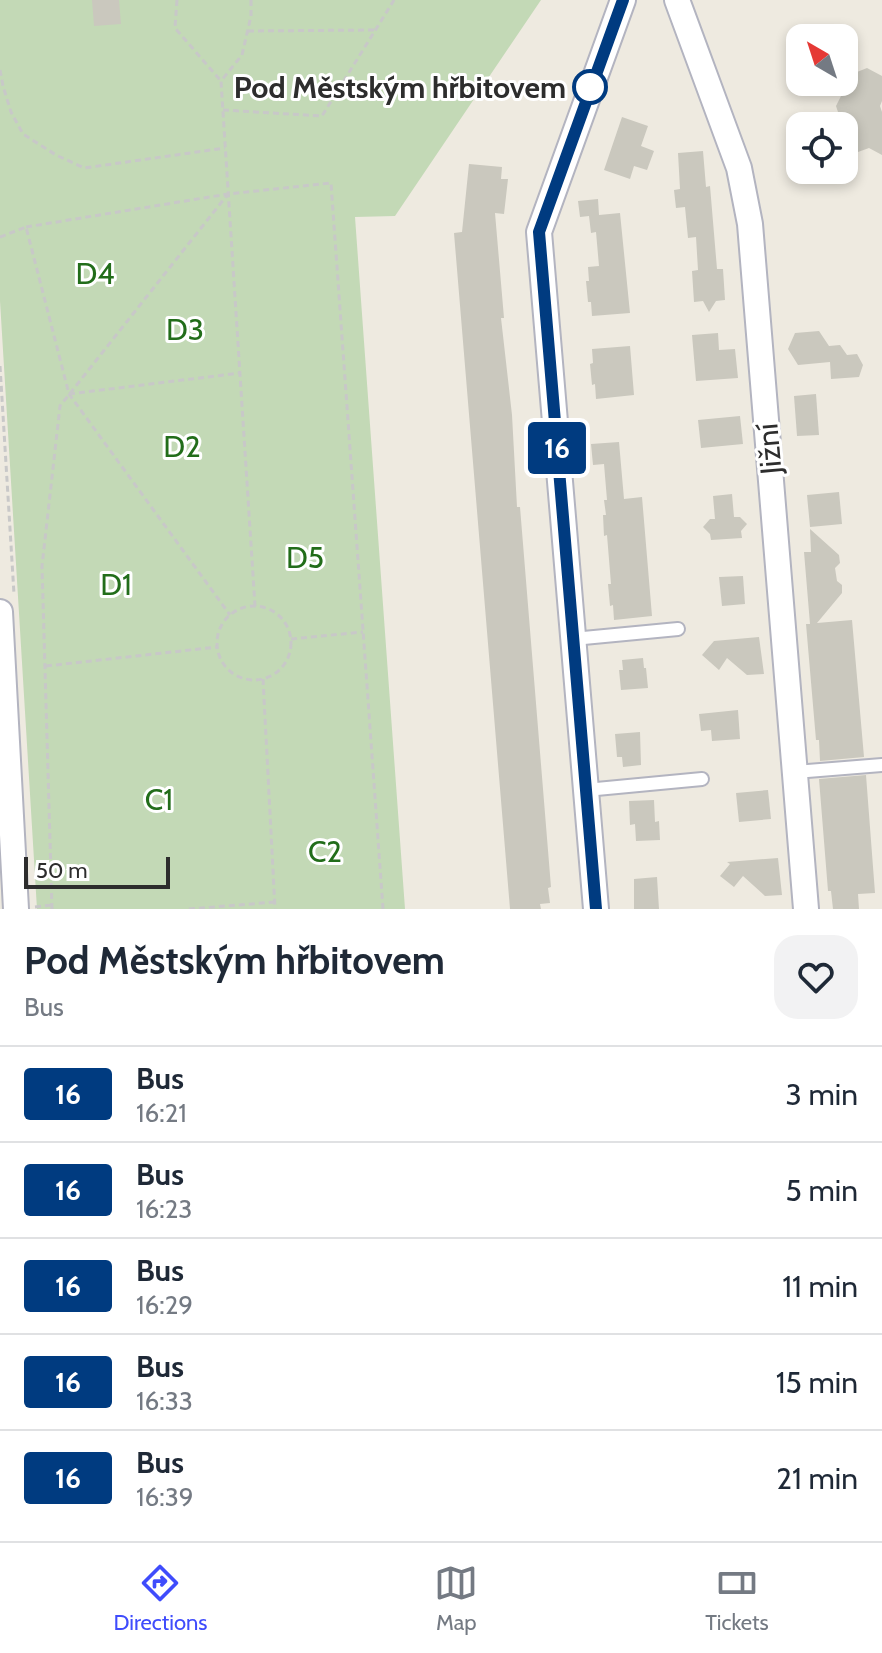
<!DOCTYPE html>
<html lang="en">
<head>
<meta charset="utf-8">
<style>
  :root { --surface:#fff; --page:#f2f2f3; --text:#1f2937; --muted:#747a83; --line:#e0e1e3; --accent:#3f4cfc }
  body { margin:0; font-family:Cabin,sans-serif; background:var(--page); color:var(--text); height:100vh; display:flex; flex-direction:column; font-size:30px; white-space:nowrap }
  * { box-sizing:border-box; margin:0 }
  p { font-size:26px; color:var(--muted) }
  .icon { flex:none; width:44px; height:44px; fill:none; stroke:currentColor; stroke-width:2; stroke-linecap:round; stroke-linejoin:round }
  .map { position:relative; height:909px; overflow:hidden }
  .side { display:flex; flex-direction:column; background:var(--surface); flex:1 }
  .side>* { flex:none }
  .badge { padding:0 16px; border-radius:6px; font-size:28px; line-height:52px }
  .needle { width:52px; rotate:321deg }
  .controls { position:absolute; left:786px; top:24px; display:grid; gap:16px }
  .controls a { display:grid; place-items:center; width:72px; height:72px; border-radius:16px; background:var(--surface); box-shadow:0 4px 12px #0003; font-size:40px }
  .scale { position:absolute; left:24px; bottom:20px; width:146px; box-sizing:border-box; padding-left:8px; border:4px solid #2d2d2d; border-top:0; font-size:22px; line-height:28px; white-space:nowrap; color:#2d2d2d; -webkit-text-stroke:6px #fff; paint-order:stroke }
  .map>.badge { position:absolute; translate:-50% -50%; box-shadow:0 0 0 4px #fff }
  .round { display:grid; place-items:center; flex:none; width:84px; height:84px; border-radius:24px; background:var(--page) }
  .head { display:flex; align-items:center; justify-content:space-between; height:136px; padding:0 24px }
  h1 { font-size:38px; font-weight:700; line-height:60px }
  ul { padding:0; list-style:none }
  li { display:flex; align-items:center; gap:24px; height:96px; padding:0 24px; border-top:2px solid var(--line) }
  li div { flex:1 }
  li b { display:block; font-size:30px }
  li em { font-style:normal }
  li .badge { min-width:88px; font-weight:700; text-align:center }
  .dock { display:flex; justify-content:space-around; align-items:center; height:112px; border-top:2px solid var(--line); background:var(--surface); font-size:22px; color:var(--muted) }
  .dock a { display:grid; justify-items:center; gap:4px }
  .dock .selected { color:var(--accent) }
  .map>svg:first-child { display:block }
  .cemetery { fill:#c3d9b6 }
  .building { fill:#cac8be }
  .lines { fill:none; stroke-linecap:round; stroke-linejoin:round }
  .lane-casing { stroke:#b3b4c0; stroke-width:16 }
  .street-casing { stroke:#b3b4c0; stroke-width:28 }
  .path { stroke:#c8c8c8; stroke-width:3; stroke-dasharray:6 4; stroke-linecap:butt }
  .lane { stroke:#fff; stroke-width:12 }
  .street { stroke:#fff; stroke-width:24 }
  .line-casing { stroke:#fff; stroke-width:18 }
  .line { stroke:#003b80; stroke-width:12 }
  .stop-dot { fill:#fff; stroke:#003b80; stroke-width:4 }
  .labels { text-anchor:middle; dominant-baseline:central; stroke-width:6; stroke-linejoin:round; paint-order:stroke }
  .stop-label { font-size:30px; font-weight:bold; fill:#2d2d2d; stroke:#fff; text-anchor:end }
  .park-label { font-size:30px; fill:#226d1a; stroke:#fff }
  .street-label { font-size:30px; fill:#2d2d2d; stroke:#fff }
</style>
</head>
<body>
<div class="map">
<svg width="882" height="909" viewBox="0 0 882 909">
  <rect width="100%" height="100%" fill="#eeeae0"/>
  <path class="cemetery" d="M 0,0 L 541,0 L 395,216 L 355,217 L 405,909 L 37,909 L 0,301 Z"/>
  <g class="building">
    <path d="M 92,0 L 119,0 L 121,24 L 94,26 Z"/>
    <path d="M 867,68 L 882,76 L 882,101 L 880,106 L 882,112 L 882,155 L 869,148 L 858,152 L 850,148 L 836,106 L 852,74 Z"/>
    <path d="M 622,117 L 648,126 L 641,146 L 654,151 L 647,170 L 634,166 L 630,179 L 604,170 Z"/>
    <path d="M 703,151 L 706,187 L 710,186 L 717,269 L 723,269 L 725,300 L 716,301 L 709,312 L 703,301 L 694,302 L 692,271 L 698,270 L 696,237 L 688,238 L 685,207 L 676,208 L 674,190 L 680,189 L 678,153 Z"/>
    <path d="M 469,164 L 502,167 L 501,179 L 508,179 L 504,214 L 495,213 L 504,318 L 501,318 L 512,415 L 517,507 L 520,507 L 551,887 L 548,888 L 550,903 L 540,904 L 541,909 L 510,909 L 454,233 L 462,232 Z"/>
    <path d="M 598,199 L 599,215 L 620,213 L 630,313 L 592,316 L 591,302 L 588,302 L 586,281 L 589,281 L 588,267 L 599,266 L 596,232 L 591,233 L 589,216 L 580,217 L 578,201 Z"/>
    <path d="M 819,331 L 829,346 L 840,345 L 847,355 L 857,354 L 863,365 L 859,377 L 831,379 L 830,362 L 798,365 L 788,349 L 795,333 Z"/>
    <path d="M 718,333 L 719,350 L 735,349 L 738,378 L 696,381 L 692,335 Z"/>
    <path d="M 630,346 L 634,395 L 596,399 L 595,384 L 592,385 L 590,364 L 593,363 L 592,349 Z"/>
    <path d="M 816,394 L 819,435 L 797,436 L 794,396 Z"/>
    <path d="M 740,416 L 743,444 L 701,448 L 698,420 Z"/>
    <path d="M 619,442 L 624,499 L 642,497 L 652,616 L 614,620 L 613,605 L 610,606 L 608,584 L 611,584 L 607,535 L 604,536 L 603,515 L 606,515 L 604,500 L 607,500 L 604,464 L 593,465 L 591,444 Z"/>
    <path d="M 839,492 L 842,524 L 810,527 L 807,495 Z"/>
    <path d="M 732,494 L 734,517 L 740,517 L 747,524 L 741,531 L 742,538 L 711,540 L 710,534 L 703,527 L 710,519 L 715,519 L 713,496 Z"/>
    <path d="M 810,529 L 839,555 L 840,563 L 835,568 L 837,581 L 842,585 L 842,593 L 817,623 L 852,620 L 864,757 L 820,761 L 819,740 L 816,740 L 806,624 L 810,624 L 804,552 L 811,552 Z"/>
    <path d="M 743,576 L 745,604 L 722,606 L 719,577 Z"/>
    <path d="M 759,637 L 764,674 L 747,675 L 727,658 L 719,670 L 702,655 L 714,641 Z"/>
    <path d="M 643,658 L 644,668 L 646,668 L 648,688 L 621,690 L 619,670 L 623,670 L 622,660 Z"/>
    <path d="M 738,710 L 740,739 L 712,741 L 711,730 L 701,731 L 699,714 Z"/>
    <path d="M 640,732 L 641,765 L 623,767 L 622,757 L 617,757 L 615,734 Z"/>
    <path d="M 866,775 L 875,893 L 858,894 L 859,909 L 833,909 L 831,891 L 828,891 L 819,779 Z"/>
    <path d="M 768,790 L 771,819 L 739,822 L 736,793 Z"/>
    <path d="M 654,800 L 655,822 L 659,821 L 660,840 L 636,841 L 635,824 L 630,825 L 629,801 Z"/>
    <path d="M 778,858 L 782,895 L 765,896 L 743,876 L 734,887 L 720,876 L 730,864 L 727,862 Z"/>
    <path d="M 657,877 L 659,909 L 634,909 L 634,879 Z"/>
  </g>
  <g class="lines">
    <g class="lane-casing">
      <g id="lane">
        <path d="M 573,639 L 678,629"/>
        <path d="M 795,772 L 882,765"/>
        <path d="M 586,790 L 702,779"/>
      </g>
    </g>
    <g class="street-casing">
      <g id="street">
        <path d="M 677,0 L 739,168 L 750,224 L 806,909"/>
        <path d="M 0,612 L 16,909"/>
        <path d="M 596,909 L 539,232 L 623,0"/>
      </g>
    </g>
    <g class="path">
      <path d="M 177,0 L 175,28 L 221,81"/>
      <path d="M 251,0 L 251,16 L 242,55 L 221,81 L 255,606"/>
      <path d="M 248,31 L 375,30"/>
      <path d="M 0,70 L 3,86 L 11,112 L 23,134 L 56,155 L 84,168 L 225,148"/>
      <path d="M 223,110 L 322,116 L 394,0"/>
      <path d="M 26,227 L 228,194 L 331,183 L 383,909"/>
      <path d="M 0,237 L 26,227 L 69,394 L 230,615"/>
      <path d="M 0,366 L 14,594"/>
      <path d="M 69,394 L 240,373"/>
      <circle cx="254" cy="643" r="37"/>
      <path d="M 291,639 L 363,632"/>
      <path d="M 46,666 L 217,647"/>
      <path d="M 263,679 L 275,909"/>
      <path d="M 35,907 L 52,905"/>
      <path d="M 52,909 L 42,566 L 60,406 L 228,194"/>
      <path d="M 189,909 L 275,902"/>
    </g>
    <use href="#lane" class="lane"/>
    <use href="#street" class="street"/>
  </g>
  <g class="lines">
    <g class="line-casing">
      <path id="line" d="M 596,909 L 539,232 L 623,0"/>
    </g>
    <use href="#line" class="line"/>
  </g>
  <circle class="stop-dot" cx="590" cy="87" r="16"/>
  <g class="labels">
    <g class="stop-label">
      <text x="566" y="87">Pod Městským hřbitovem</text>
    </g>
    <g class="park-label">
      <text x="95" y="273">D4</text>
      <text x="185" y="329">D3</text>
      <text x="182" y="446">D2</text>
      <text x="305" y="557">D5</text>
      <text x="116" y="584">D1</text>
      <text x="159" y="799">C1</text>
      <text x="325" y="851">C2</text>
    </g>
    <g class="street-label">
      <text transform="translate(769 449) rotate(-95)">Jižní</text>
    </g>
  </g>
</svg>
<div class="controls">
<a><svg class="needle" viewBox="-14 -14 28 28"><path d="M0-13l5 13h-10z" fill="#e53935"/><path d="M0 13l5-13h-10z" fill="#747a83"/></svg></a>
<a><svg class="icon" aria-label="locate" viewBox="0 0 24 24"><circle cx="12" cy="12" r="6"/><path d="M12 2v4M12 18v4M2 12h4M18 12h4"/></svg></a>
</div>
<div class="scale">50 m</div>
<b class="badge" style="left:557px;top:448px;background:#003b80;color:#fff">16</b>
</div>
<section class="side">
<div class="head"><div><h1>Pod Městským hřbitovem</h1><p>Bus</p></div><a class="round"><svg class="icon" aria-label="heart" viewBox="0 0 24 24"><path d="M12 20l-8-8c-3-5 5-10 8-4 3-6 11-1 8 4z"/></svg></a></div>
<ul>
<li><span class="badge" style="background:#003b80;color:#fff">16</span><div><b>Bus</b><p>16:21</p></div><em>3 min</em></li>
<li><span class="badge" style="background:#003b80;color:#fff">16</span><div><b>Bus</b><p>16:23</p></div><em>5 min</em></li>
<li><span class="badge" style="background:#003b80;color:#fff">16</span><div><b>Bus</b><p>16:29</p></div><em>11 min</em></li>
<li><span class="badge" style="background:#003b80;color:#fff">16</span><div><b>Bus</b><p>16:33</p></div><em>15 min</em></li>
<li><span class="badge" style="background:#003b80;color:#fff">16</span><div><b>Bus</b><p>16:39</p></div><em>21 min</em></li>
</ul>
</section>
<nav class="dock">
<a class="selected"><svg class="icon" aria-label="directions" viewBox="0 0 24 24"><path d="M12 3l9 9-9 9-9-9zM9 14v-3h6M13 9l2 2-2 2"/></svg>Directions</a>
<a><svg class="icon" aria-label="map" viewBox="0 0 24 24"><path d="M3 6l6-2 6 2 6-2v14l-6 2-6-2-6 2zM9 4v14M15 6v14"/></svg>Map</a>
<a><svg class="icon" aria-label="tickets" viewBox="0 0 24 24"><path d="M3 7h18v10H3zM15 7v10"/></svg>Tickets</a>
</nav>
</body>
</html>
